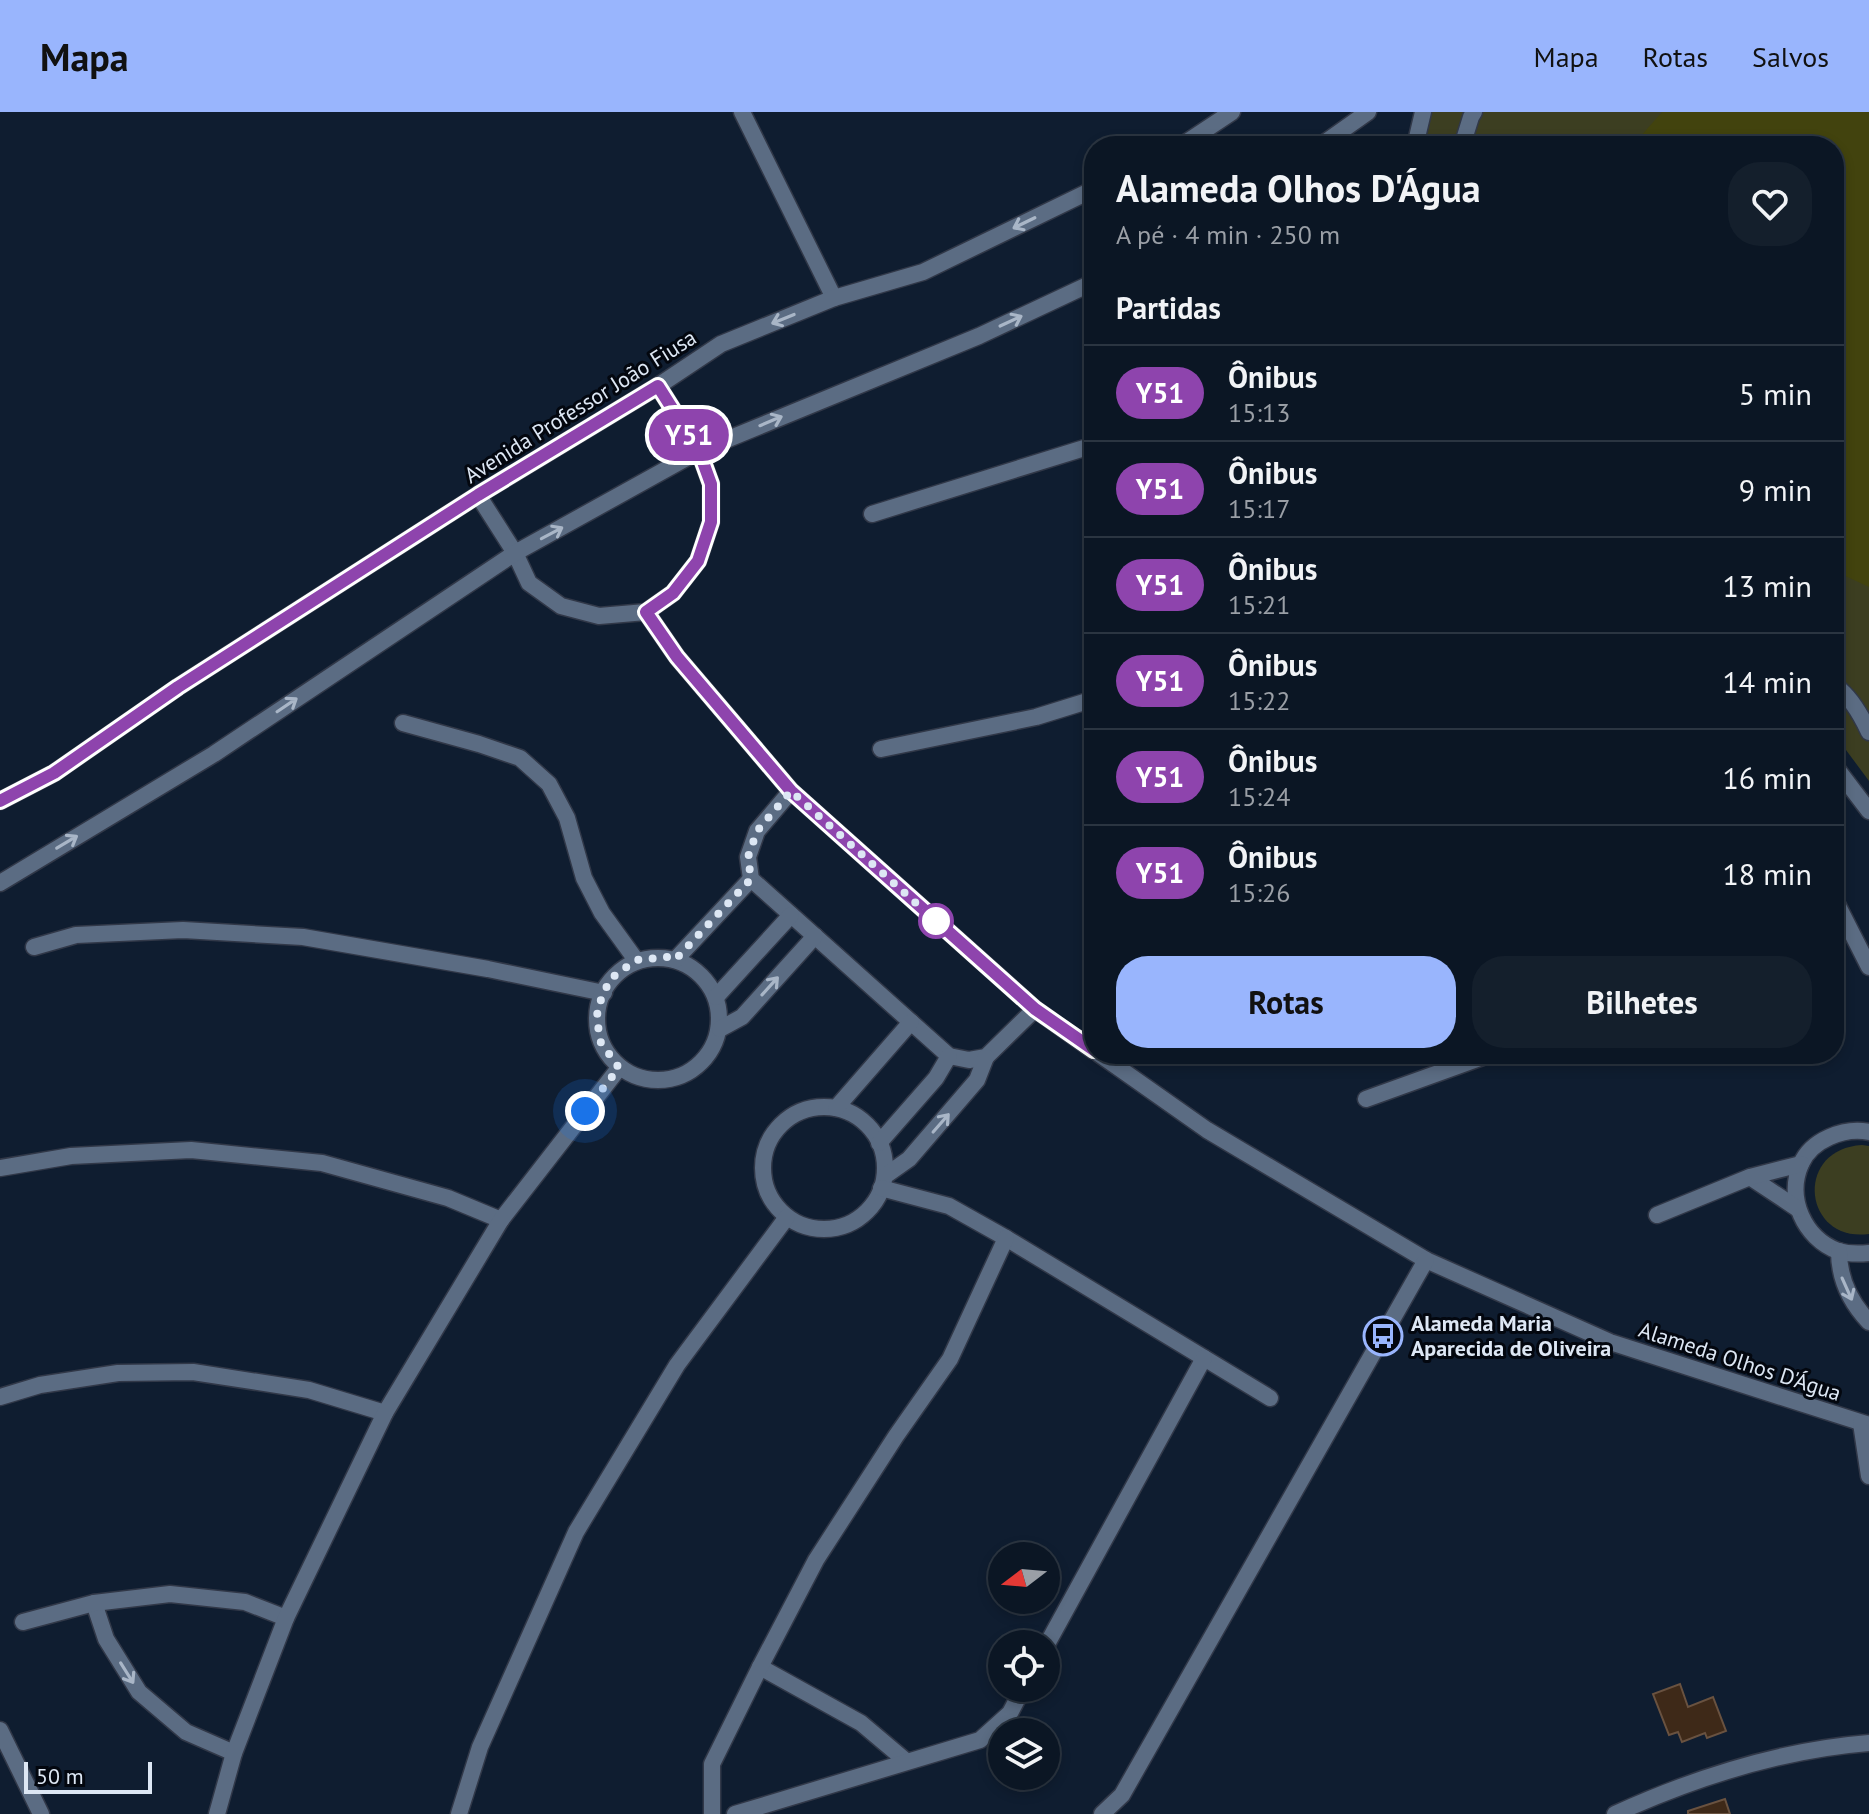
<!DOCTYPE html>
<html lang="pt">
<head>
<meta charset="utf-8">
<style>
  :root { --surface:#0b1624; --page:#141f2c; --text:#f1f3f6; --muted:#9a9fa6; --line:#2b3541; --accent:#99b5fd }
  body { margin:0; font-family:"PT Sans",sans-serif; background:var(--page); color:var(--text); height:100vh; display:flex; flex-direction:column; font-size:30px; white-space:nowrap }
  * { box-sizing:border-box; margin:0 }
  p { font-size:26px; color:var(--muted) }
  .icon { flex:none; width:44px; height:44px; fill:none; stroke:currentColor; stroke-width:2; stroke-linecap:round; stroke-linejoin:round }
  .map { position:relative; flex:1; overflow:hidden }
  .details { position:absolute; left:1084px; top:24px; width:760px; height:928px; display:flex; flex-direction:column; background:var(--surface); border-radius:32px; box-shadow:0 4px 12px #0003,0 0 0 2px var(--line) }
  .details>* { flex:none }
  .badge { padding:0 16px; border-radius:26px; font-size:28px; line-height:52px }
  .needle { width:52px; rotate:254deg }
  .tools { position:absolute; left:988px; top:1430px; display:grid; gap:16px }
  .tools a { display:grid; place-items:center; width:72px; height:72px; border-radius:50%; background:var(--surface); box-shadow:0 4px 12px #0003,0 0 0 2px var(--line); font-size:40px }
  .scale { position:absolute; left:24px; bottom:20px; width:128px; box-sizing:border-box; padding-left:8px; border:4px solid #dde7f4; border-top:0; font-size:22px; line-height:28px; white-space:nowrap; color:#dde7f4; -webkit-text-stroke:6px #03070f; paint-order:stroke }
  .you { position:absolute; width:40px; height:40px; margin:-20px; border:6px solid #fff; border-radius:50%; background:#1a73e8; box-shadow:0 0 0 12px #1a73e833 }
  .map>.badge { position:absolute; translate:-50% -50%; box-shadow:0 0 0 4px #fff }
  h2 { padding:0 32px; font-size:30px; line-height:72px }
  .round { display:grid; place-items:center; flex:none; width:84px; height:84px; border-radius:32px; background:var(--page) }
  .overview { display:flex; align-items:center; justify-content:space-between; height:136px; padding:0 32px }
  h1 { font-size:38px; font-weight:700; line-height:60px }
  .action { display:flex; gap:16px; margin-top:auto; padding:16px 32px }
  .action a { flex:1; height:92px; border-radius:32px; background:var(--accent); color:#111; font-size:32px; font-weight:700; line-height:92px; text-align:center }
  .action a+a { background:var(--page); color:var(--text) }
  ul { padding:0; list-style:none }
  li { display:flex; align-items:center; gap:24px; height:96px; padding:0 32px; border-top:2px solid var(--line) }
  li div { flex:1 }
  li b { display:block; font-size:30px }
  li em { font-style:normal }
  li .badge { min-width:88px; font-weight:700; text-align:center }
  header { display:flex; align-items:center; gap:48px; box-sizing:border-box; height:112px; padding:0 40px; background:var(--accent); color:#111 }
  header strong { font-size:38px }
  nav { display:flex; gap:44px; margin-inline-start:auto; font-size:28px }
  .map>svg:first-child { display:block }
  .green { fill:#3c3e21 }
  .forest { fill:#42430e }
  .building { fill:#3e2918; stroke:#695240; stroke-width:2 }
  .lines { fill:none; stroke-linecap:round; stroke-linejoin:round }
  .minor-casing { stroke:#313848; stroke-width:19 }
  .minor { stroke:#5b6c83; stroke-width:16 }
  .oneway { stroke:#a9b6c7 }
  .line-casing { stroke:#fff; stroke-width:18 }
  .line { stroke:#8e44ad; stroke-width:12 }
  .walk { stroke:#dde7f4; stroke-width:8; stroke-dasharray:0 14.4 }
  .stop-dot { fill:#fff; stroke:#8e44ad; stroke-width:4 }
  .labels { text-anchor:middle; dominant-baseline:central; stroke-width:6; stroke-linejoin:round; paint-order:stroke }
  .street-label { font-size:22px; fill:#dde7f4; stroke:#03070f }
  .poi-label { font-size:22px; font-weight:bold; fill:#dde7f4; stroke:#03070f; text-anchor:start }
</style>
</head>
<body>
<header>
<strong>Mapa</strong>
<nav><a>Mapa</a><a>Rotas</a><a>Salvos</a></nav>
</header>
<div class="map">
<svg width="1869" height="1702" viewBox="0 0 1869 1702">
  <rect width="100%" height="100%" fill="#0f1d30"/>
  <g class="green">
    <path d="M 1432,0 L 1869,0 L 1869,669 L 1846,638 L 1834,625 L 1834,34 L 1424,34 Z"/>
    <path d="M 1862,1033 L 1869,1034 L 1869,1122 C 1803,1131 1793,1037 1862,1033 Z"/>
  </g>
  <path class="forest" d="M 1662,0 L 1869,0 L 1869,475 L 1841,462 L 1841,421 L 1834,416 L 1834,34 L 1632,34 Z"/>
  <g class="building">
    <path d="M 1680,1572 L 1688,1595 L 1713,1585 L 1726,1619 L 1707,1626 L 1705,1621 L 1682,1630 L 1678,1620 L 1669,1623 L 1653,1582 Z"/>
    <path d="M 1725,1687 L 1730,1702 L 1688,1702 L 1688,1699 Z"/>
  </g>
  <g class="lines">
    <g class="minor-casing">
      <g id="minor">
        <path d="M 742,0 L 834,186"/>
        <path d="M 1181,34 L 1232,0"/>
        <path d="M 1320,34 L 1368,0"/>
        <path d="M 1415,34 L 1423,0"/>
        <path d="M 1462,34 L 1471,5 L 1474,0"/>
        <path d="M 478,383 L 515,441 L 529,471 L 561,494 L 599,504 L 646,500 L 673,481 L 698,449 L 711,410 L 711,372 L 699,339 L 658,274"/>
        <path d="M 872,402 L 1094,333"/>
        <path d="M 646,500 L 677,545 L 791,679 L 1035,897 L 1094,939"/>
        <path d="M 1834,573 C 1850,583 1861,603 1869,620"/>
        <path d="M 403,611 L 479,632 L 520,646 L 549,672 L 567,706 L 584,766 L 602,801 L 636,848"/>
        <path d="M 881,637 L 1036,605 L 1094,587"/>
        <path d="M 1834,653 L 1869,699"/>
        <path d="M 791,679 L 757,719 L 748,745 L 751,767 L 949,944 L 969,948 L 986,945 L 1035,897"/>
        <path d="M 0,689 L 54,661 L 178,575 L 478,383 L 658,274 L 721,232 L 834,186 L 923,160 L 1094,77"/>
        <path d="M 0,771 L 214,642 L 515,441 L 699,339 L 979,224 L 1094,170"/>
        <path d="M 1834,786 L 1869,855"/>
        <path d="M 34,835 L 76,823 L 183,818 L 303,825 L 488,857 L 604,881"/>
        <circle cx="658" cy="907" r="61"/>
        <path d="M 675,848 L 751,767"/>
        <path d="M 716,885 L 791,803"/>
        <path d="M 720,917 L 742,905 L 815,824"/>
        <path d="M 1099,942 L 1207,1018 L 1426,1148 L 1610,1230 L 1869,1313"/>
        <path d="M 1366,987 L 1491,942"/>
        <circle cx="824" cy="1056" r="61"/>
        <path d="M 836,996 L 911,910"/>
        <path d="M 1869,1020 C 1844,1015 1811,1028 1801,1052 C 1786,1086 1804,1126 1838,1139 C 1848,1142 1859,1142 1869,1141"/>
        <path d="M 879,1031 L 936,966 L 949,944"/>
        <path d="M 0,1056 L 71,1044 L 191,1038 L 322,1051 L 448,1086 L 501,1108"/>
        <path d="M 885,1064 L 909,1047 L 977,968 L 986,945"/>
        <path d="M 1750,1065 L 1798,1097"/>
        <path d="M 881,1076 L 949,1094 L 1006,1126 L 1270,1286"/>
        <path d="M 1657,1103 L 1750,1065 L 1801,1052"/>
        <path d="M 1839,1139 C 1839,1167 1850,1190 1869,1210"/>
        <path d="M 0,1285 L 40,1273 L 118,1261 L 193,1260 L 309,1278 L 385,1301"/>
        <path d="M 1861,1311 L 1869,1364"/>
        <path d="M 94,1491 L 106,1527 L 139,1580 L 186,1620 L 234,1641"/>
        <path d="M 23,1510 L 94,1491 L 170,1482 L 245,1490 L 286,1506"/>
        <path d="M 1046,1534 L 1204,1246"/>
        <path d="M 760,1555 L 861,1611 L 906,1649"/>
        <path d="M 0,1618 L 41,1702"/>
        <path d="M 217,1702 L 234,1641 L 286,1506 L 385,1301 L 501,1108 L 619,956"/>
        <path d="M 459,1702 L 480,1635 L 576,1420 L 677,1253 L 787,1105"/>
        <path d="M 712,1702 L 712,1652 L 760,1555 L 816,1448 L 896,1324 L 950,1247 L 1006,1126"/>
        <path d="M 735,1702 L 980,1628 L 1010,1601 L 1023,1576"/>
        <path d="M 1102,1702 L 1122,1683 L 1426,1148"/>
        <path d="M 1615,1702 C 1694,1666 1781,1638 1869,1631"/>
      </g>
    </g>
    <use href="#minor" class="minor"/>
  </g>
  <defs><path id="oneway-shaft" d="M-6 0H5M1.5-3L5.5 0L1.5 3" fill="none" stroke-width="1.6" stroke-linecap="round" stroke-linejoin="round" transform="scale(2)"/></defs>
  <g class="oneway">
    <use href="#oneway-shaft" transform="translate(1024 111) rotate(154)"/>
    <use href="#oneway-shaft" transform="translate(783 207) rotate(158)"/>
    <use href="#oneway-shaft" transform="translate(1011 209) rotate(-25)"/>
    <use href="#oneway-shaft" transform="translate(771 309) rotate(-23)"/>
    <use href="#oneway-shaft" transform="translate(552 421) rotate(-28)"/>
    <use href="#oneway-shaft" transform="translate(287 593) rotate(-34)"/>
    <use href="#oneway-shaft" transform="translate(67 730) rotate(-31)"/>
    <use href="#oneway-shaft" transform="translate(770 874) rotate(-48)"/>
    <use href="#oneway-shaft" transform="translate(941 1011) rotate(-49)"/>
    <use href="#oneway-shaft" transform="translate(1847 1177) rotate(66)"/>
    <use href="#oneway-shaft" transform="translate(127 1561) rotate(58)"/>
  </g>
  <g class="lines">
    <g class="line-casing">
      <path id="line" d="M 0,689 L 54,661 L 178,575 L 478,383 L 658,274 L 699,339 L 711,372 L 711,410 L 698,449 L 673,481 L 646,500 L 677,545 L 791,679 L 1035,897 L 1094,938"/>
    </g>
    <use href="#line" class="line"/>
    <path class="walk" d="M 585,999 L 619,956 L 600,929 L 598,913 L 597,897 L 610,867 L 636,848 L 668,845 L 675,848 L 751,767 L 748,745 L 757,719 L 791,679 L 936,809"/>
  </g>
  <defs>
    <g id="bus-ring" transform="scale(2)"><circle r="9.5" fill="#03070f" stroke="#99b5fd" stroke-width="1.5"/><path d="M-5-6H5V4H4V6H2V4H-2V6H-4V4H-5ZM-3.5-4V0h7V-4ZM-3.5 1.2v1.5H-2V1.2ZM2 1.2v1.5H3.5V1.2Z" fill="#99b5fd"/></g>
  </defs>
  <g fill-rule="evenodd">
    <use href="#bus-ring" x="1383" y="1224"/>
  </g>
  <circle class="stop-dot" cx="936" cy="809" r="16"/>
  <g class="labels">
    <g class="street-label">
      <text transform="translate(580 294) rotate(-32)">Avenida Professor João Fiusa</text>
      <text transform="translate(1740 1249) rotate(18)">Alameda Olhos D'Água</text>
    </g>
    <g class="poi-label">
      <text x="1411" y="1211">Alameda Maria<tspan x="1411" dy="25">Aparecida de Oliveira</tspan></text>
    </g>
  </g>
</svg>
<div class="tools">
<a><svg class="needle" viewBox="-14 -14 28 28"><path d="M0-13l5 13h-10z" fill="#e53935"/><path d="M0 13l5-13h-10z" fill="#9a9fa6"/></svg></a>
<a><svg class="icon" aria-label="locate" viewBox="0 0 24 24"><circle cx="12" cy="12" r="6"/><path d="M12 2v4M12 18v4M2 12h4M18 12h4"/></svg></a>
<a><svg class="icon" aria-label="layers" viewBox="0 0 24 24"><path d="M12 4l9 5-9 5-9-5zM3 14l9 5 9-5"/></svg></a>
</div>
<div class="scale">50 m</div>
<div class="you" style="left:585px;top:999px"></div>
<b class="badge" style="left:689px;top:323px;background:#8e44ad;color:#fff">Y51</b>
<section class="details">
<div class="overview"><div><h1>Alameda Olhos D'Água</h1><p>A pé · 4 min · 250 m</p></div><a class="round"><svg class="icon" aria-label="heart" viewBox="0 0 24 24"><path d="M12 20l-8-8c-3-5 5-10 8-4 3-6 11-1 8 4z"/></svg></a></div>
<h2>Partidas</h2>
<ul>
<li><span class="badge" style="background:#8e44ad;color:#fff">Y51</span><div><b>Ônibus</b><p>15:13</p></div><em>5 min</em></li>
<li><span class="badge" style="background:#8e44ad;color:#fff">Y51</span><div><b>Ônibus</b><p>15:17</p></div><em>9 min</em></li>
<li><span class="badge" style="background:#8e44ad;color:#fff">Y51</span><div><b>Ônibus</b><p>15:21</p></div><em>13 min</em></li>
<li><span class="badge" style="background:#8e44ad;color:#fff">Y51</span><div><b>Ônibus</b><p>15:22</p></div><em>14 min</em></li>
<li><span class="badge" style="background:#8e44ad;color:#fff">Y51</span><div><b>Ônibus</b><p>15:24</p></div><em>16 min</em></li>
<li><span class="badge" style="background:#8e44ad;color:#fff">Y51</span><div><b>Ônibus</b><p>15:26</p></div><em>18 min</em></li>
</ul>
<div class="action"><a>Rotas</a><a>Bilhetes</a></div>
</section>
</div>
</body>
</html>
